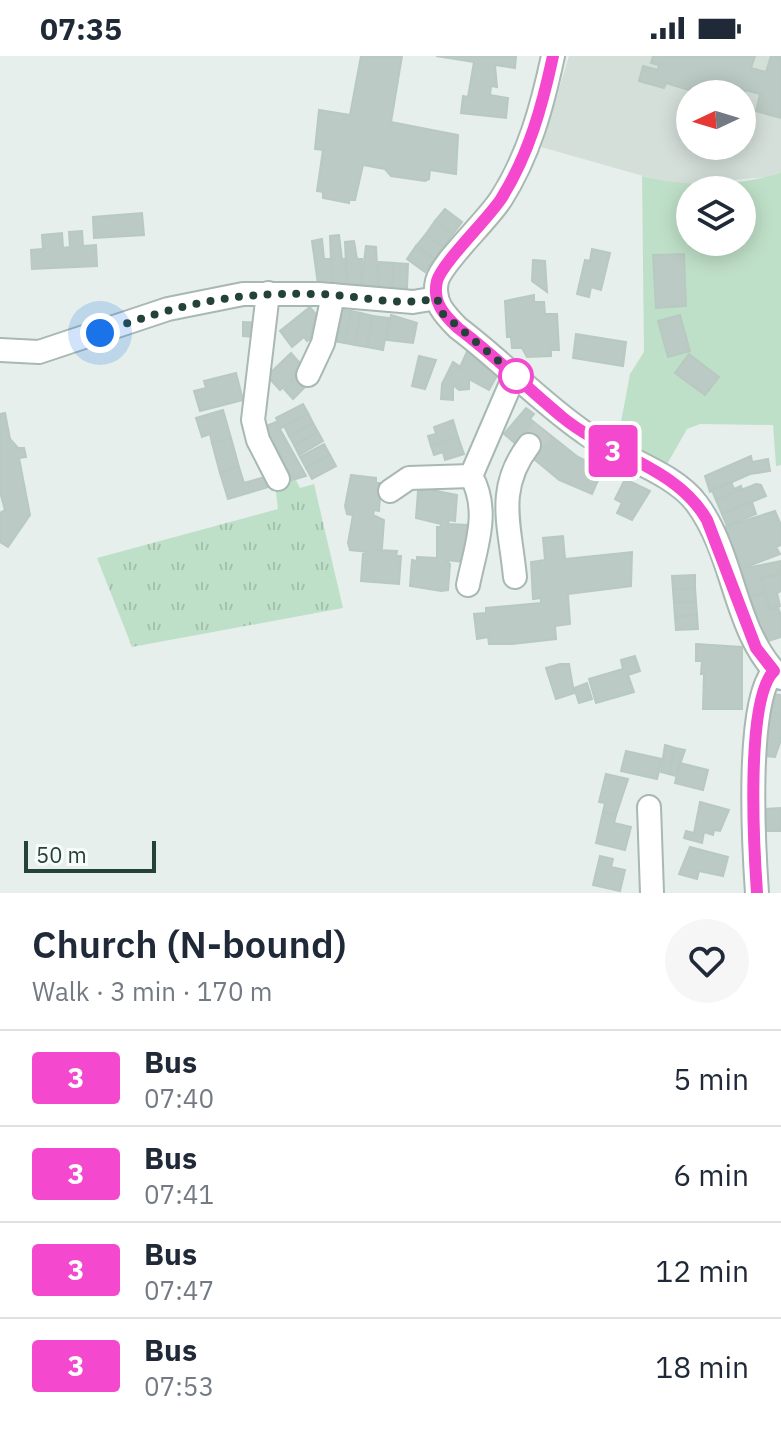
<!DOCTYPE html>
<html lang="en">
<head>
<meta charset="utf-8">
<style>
  :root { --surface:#fff; --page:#f6f6f7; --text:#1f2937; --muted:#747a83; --line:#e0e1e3 }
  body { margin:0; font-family:"IBM Plex Sans",sans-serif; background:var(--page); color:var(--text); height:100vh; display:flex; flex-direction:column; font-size:30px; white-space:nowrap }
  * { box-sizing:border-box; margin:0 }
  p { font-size:26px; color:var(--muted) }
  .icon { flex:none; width:44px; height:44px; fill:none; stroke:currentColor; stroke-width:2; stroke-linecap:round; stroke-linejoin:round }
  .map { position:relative; height:837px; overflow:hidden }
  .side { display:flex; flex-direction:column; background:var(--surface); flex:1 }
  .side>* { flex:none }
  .badge { padding:0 16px; border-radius:6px; font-size:28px; line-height:52px }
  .needle { width:52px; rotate:266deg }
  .buttons { position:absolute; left:676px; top:24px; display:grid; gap:16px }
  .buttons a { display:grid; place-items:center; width:80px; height:80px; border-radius:50%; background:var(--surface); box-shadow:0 4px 20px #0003; font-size:40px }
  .scale { position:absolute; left:24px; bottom:20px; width:132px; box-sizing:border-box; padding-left:8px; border:4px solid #24423a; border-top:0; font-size:22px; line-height:28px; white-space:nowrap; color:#24423a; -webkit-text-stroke:6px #f7fbf9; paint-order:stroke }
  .you { position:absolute; width:40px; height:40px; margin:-20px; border:6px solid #fff; border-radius:50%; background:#1a73e8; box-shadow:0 0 0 12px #1a73e833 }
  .map>.badge { position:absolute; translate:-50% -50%; box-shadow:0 0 0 4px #fff }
  .round { display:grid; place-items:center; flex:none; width:84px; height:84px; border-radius:42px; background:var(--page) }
  .overview { display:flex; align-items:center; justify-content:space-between; height:136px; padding:0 32px }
  h1 { font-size:38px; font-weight:600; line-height:60px }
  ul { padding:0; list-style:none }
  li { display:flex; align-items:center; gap:24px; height:96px; padding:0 32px; border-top:2px solid var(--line) }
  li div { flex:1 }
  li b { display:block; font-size:30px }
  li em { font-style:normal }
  li .badge { min-width:88px; font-weight:700; text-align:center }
  .status { display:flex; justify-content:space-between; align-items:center; height:56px; padding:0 40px; background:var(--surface); direction:ltr }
  .status svg { height:22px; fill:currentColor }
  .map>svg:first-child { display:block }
  .built { fill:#d4dfda; fill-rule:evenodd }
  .grass { fill:url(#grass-tufts) }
  .green { fill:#bfe0c8; fill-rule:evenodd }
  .building { fill:#bbcac4; stroke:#b8c9c2; stroke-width:2 }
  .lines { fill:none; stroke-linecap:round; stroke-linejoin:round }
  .minor-tunnel { stroke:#bfccc8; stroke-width:22; stroke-dasharray:22 11; stroke-linecap:butt }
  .minor-casing { stroke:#a8b8b2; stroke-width:26 }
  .minor { stroke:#fff; stroke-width:22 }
  .line-casing { stroke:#fff; stroke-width:18 }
  .line { stroke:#f448cf; stroke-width:12 }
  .walk { stroke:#24423a; stroke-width:8; stroke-dasharray:0 14.4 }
  .stop-dot { fill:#fff; stroke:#f448cf; stroke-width:4 }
</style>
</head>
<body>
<div class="status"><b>07:35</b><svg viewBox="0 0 49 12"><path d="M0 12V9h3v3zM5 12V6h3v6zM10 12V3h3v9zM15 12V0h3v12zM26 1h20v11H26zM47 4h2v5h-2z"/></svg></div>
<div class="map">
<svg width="781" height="837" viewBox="0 0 781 837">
  <defs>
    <pattern id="grass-tufts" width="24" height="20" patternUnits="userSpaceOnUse" patternTransform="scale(2)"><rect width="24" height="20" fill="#bfe0c8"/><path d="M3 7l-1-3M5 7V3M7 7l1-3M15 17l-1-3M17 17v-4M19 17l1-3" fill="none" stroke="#a4c1ad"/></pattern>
  </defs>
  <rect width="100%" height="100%" fill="#e6efeb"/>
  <path class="built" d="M 569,0 L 781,0 L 781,116 L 767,121 L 675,129 L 541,91 ZM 690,38 L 742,38 L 742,90 L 690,90 Z"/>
  <path class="grass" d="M 296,424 L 300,432 L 314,428 L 343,552 L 132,591 L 97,502 L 278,453 L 275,429 Z"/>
  <path class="green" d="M 781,116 L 781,409 L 776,410 L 773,369 L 700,368 L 687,373 L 666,410 L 617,387 L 630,318 L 644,296 L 642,120 C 682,131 742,131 781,116 ZM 690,134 L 742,134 L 742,186 L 690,186 Z"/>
  <g class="building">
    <path d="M 361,0 L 402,0 L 391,66 L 458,79 L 456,118 L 430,114 L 429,123 L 425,125 L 391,120 L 385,113 L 363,109 L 355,144 L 349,144 L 349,147 L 323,142 L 323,136 L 317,135 L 323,94 L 315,93 L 319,54 L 350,59 Z"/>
    <path d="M 436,0 L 516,0 L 515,12 L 495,9 L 497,31 L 491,30 L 490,39 L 508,42 L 506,62 L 461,57 L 463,40 L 468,41 L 474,6 Z"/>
    <path d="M 653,0 L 755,0 L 751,12 L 766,16 L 771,0 L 781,1 L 781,62 L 756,55 L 760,38 L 745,34 L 742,45 L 742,38 L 702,38 L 666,27 L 664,32 L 639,25 L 643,10 L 658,14 L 659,9 L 651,7 Z"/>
    <path d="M 445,153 L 462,166 L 453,178 L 435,165 Z"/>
    <path d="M 142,157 L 144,179 L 94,182 L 93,161 Z"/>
    <path d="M 435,165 L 453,178 L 443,191 L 426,178 Z"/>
    <path d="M 82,175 L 83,190 L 96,189 L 97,210 L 32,213 L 31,194 L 43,193 L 42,179 L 62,177 L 63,192 L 70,191 L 69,176 Z"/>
    <path d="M 426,178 L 443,191 L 434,203 L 416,190 Z"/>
    <path d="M 339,179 L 342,203 L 347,203 L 347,229 L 332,229 L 330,180 Z"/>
    <path d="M 322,183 L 324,203 L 332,203 L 332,229 L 318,228 L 312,185 Z"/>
    <path d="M 354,185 L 357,203 L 362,203 L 361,229 L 347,229 L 345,186 Z"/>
    <path d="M 366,190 L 376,191 L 378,230 L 361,229 Z"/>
    <path d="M 416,190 L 434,203 L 425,216 L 407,203 Z"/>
    <path d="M 592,193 L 610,197 L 601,234 L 591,231 L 589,241 L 577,238 L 585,204 L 590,205 Z"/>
    <path d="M 684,198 L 686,250 L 656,252 L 653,199 Z"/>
    <path d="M 533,204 L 545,205 L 547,236 L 532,225 Z"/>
    <path d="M 379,206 L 394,207 L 392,231 L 378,230 Z"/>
    <path d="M 394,207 L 408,208 L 407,232 L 392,231 Z"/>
    <path d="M 534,239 L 534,246 L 544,246 L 545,258 L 557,258 L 559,294 L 551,294 L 551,300 L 527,301 L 522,292 L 512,292 L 511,281 L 507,281 L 505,245 Z"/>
    <path d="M 310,251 L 322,266 L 311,276 L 314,280 L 307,285 L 304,281 L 292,291 L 280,275 Z"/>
    <path d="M 339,253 L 351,255 L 345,287 L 333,285 Z"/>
    <path d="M 351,255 L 361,257 L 355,289 L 345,287 Z"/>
    <path d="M 361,257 L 373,260 L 367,291 L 355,289 Z"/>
    <path d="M 391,259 L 417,267 L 413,287 L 386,284 Z"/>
    <path d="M 680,259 L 690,295 L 668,301 L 658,265 Z"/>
    <path d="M 373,260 L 389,262 L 383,294 L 367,291 Z"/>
    <path d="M 243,266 L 258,267 L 257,281 L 243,280 Z"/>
    <path d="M 576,278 L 626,286 L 623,310 L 573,302 Z"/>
    <path d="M 469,291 L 482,298 L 479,306 L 499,316 L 489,334 L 469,323 L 469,333 L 459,334 L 453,329 L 453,344 L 441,343 L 442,328 L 453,306 L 459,310 L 458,316 Z"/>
    <path d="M 291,297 L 304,312 L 280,334 L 267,320 Z"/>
    <path d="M 689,298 L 719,321 L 705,339 L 675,317 Z"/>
    <path d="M 419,300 L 436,304 L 425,333 L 412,330 Z"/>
    <path d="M 236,317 L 243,344 L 200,355 L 194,335 L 206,332 L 204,325 Z"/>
    <path d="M 296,321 L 305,331 L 293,343 L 284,333 Z"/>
    <path d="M 303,348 L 308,357 L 281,372 L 276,362 Z"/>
    <path d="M 526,352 L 534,358 L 530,363 L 578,401 L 603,413 L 592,438 L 559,424 L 504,378 Z"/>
    <path d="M 223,354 L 231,382 L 212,387 L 210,378 L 202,381 L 196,362 Z"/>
    <path d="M 5,357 L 10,383 L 18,392 L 24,392 L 26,401 L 19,402 L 30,459 L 8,491 L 0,486 L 0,457 L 5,454 L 0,436 L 0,358 Z"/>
    <path d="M 308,357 L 313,367 L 289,380 L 284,370 Z"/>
    <path d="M 453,364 L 458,381 L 431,390 L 428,380 L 436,378 L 434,371 Z"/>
    <path d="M 276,366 L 306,420 L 289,425 L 264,378 L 264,371 Z"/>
    <path d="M 313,367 L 318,376 L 294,389 L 289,380 Z"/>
    <path d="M 318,376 L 323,385 L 299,399 L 294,389 Z"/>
    <path d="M 458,381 L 464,398 L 445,404 L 443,396 L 434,399 L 431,390 Z"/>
    <path d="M 231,382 L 239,411 L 220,417 L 212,387 Z"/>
    <path d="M 324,388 L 330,399 L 306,412 L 300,401 Z"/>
    <path d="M 330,399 L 336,410 L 312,423 L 306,412 Z"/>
    <path d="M 751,400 L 752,406 L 768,403 L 770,415 L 750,418 L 710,436 L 705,420 Z"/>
    <path d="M 239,411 L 244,427 L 272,419 L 275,429 L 228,443 L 220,417 Z"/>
    <path d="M 351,419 L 376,422 L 376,427 L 381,427 L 379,455 L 374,454 L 373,459 L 384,464 L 382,492 L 376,494 L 397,495 L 396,500 L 401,500 L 399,528 L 361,525 L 363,498 L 369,496 L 350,494 L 348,487 L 353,459 L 347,458 L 345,450 Z"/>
    <path d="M 625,423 L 650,435 L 632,464 L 617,457 L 622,447 L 615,443 Z"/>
    <path d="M 731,426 L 734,433 L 741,430 L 742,434 L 716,444 L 712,434 Z"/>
    <path d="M 756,428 L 761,429 L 766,440 L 722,458 L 716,444 Z"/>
    <path d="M 427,433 L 457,439 L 455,465 L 449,464 L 448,468 L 468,469 L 470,476 L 464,506 L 446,504 L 450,508 L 448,534 L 441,535 L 410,530 L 412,504 L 417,505 L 417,501 L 437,502 L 437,471 L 441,471 L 441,468 L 416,462 L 418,435 Z"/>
    <path d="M 752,446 L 756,458 L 727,470 L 722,458 Z"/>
    <path d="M 775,455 L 781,469 L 781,489 L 776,491 L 780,498 L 741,513 L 725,471 Z"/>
    <path d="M 563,480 L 565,503 L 632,496 L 631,530 L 568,538 L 570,568 L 555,570 L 556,583 L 512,588 L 489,588 L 488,581 L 477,583 L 474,558 L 486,557 L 486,552 L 541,547 L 541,542 L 533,543 L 531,506 L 545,504 L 543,482 Z"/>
    <path d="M 781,505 L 781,519 L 761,522 L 765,536 L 750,541 L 741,513 Z"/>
    <path d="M 695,519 L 695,532 L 673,534 L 672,520 Z"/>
    <path d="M 781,519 L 781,535 L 777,537 L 780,550 L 770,554 L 761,522 Z"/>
    <path d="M 695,532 L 696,546 L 674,547 L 673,534 Z"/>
    <path d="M 765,536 L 770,554 L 778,551 L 781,560 L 781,581 L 765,586 L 750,541 Z"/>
    <path d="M 696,546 L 697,559 L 675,561 L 674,547 Z"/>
    <path d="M 697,559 L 698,573 L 676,574 L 675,561 Z"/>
    <path d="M 696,588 L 742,591 L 742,653 L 703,653 L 704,618 L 701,618 L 702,605 L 696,605 Z"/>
    <path d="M 635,600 L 640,615 L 628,619 L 634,636 L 596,647 L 589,623 L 623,613 L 621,604 Z"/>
    <path d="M 560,608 L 569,608 L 574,637 L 556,643 L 546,612 Z"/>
    <path d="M 587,627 L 592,643 L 579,647 L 574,632 Z"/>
    <path d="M 771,638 L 781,639 L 781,657 L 769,656 Z"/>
    <path d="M 769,656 L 781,657 L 781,684 L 775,701 L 765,700 Z"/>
    <path d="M 665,689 L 675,692 L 669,718 L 661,716 Z"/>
    <path d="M 675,692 L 685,694 L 676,720 L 669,718 Z"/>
    <path d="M 626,695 L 662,703 L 657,723 L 621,715 Z"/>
    <path d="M 680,707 L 708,714 L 703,734 L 675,727 Z"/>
    <path d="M 606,718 L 628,723 L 616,759 L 603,756 L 605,747 L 599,746 Z"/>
    <path d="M 700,746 L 729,754 L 720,775 L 714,774 L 713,779 L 704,776 L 702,787 L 684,782 L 686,775 L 694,777 Z"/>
    <path d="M 781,752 L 781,775 L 765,775 L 765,753 Z"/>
    <path d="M 603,756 L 616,759 L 614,767 L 631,771 L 625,794 L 596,787 Z"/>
    <path d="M 690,791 L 728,801 L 723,820 L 699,815 L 697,823 L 679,818 Z"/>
    <path d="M 600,800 L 613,803 L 611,811 L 625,814 L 620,835 L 593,829 Z"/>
  </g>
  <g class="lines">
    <path class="minor-tunnel" d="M 529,389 L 543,374"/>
    <g class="minor-casing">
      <g id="minor">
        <path d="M 553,0 C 542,51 529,99 501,143 C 487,165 442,206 437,225 C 432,246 445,259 458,272 C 502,305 540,346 585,377 C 618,401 674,416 697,448 C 736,501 733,576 781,622"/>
        <path d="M 268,237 L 253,364 L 258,384 L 278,423"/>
        <path d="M 0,294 L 39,296 L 168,253 L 243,238 L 319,238 L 413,246 L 437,242"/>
        <path d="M 308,319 L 323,287 L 333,239"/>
        <path d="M 390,435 L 409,422 L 471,420"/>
        <path d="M 515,521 C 510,469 495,433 529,389"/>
        <path d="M 468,529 C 475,493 491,455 471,420 L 515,318"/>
        <path d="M 649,751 L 652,837"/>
        <path d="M 757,837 C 754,794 745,643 774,615"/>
      </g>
    </g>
    <use href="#minor" class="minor"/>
  </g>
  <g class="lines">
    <g class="line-casing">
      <path id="line" d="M 553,0 C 542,51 529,98 501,143 C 487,164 442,207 437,225 C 432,246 444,259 458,272 C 495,300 527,332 562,361 C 608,399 677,411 707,464 L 756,592 L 774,615 C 745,643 754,794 757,837"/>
    </g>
    <use href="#line" class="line"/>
    <path class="walk" d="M 100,277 C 179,248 231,236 315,238 C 354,238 399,252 437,242 L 442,257 L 516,320"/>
  </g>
  <circle class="stop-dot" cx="516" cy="320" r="16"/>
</svg>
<div class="buttons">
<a><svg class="needle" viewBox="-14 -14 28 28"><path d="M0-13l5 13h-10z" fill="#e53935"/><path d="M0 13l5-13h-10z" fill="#747a83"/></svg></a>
<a><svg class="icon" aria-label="layers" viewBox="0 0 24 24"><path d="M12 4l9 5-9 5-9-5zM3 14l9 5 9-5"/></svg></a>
</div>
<div class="scale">50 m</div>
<div class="you" style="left:100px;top:277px"></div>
<b class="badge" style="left:613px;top:395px;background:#f448cf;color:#fff">3</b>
</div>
<section class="side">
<div class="overview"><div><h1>Church (N-bound)</h1><p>Walk · 3 min · 170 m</p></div><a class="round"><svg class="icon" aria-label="heart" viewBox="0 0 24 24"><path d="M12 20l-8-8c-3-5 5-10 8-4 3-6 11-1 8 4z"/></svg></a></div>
<ul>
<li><span class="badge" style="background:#f448cf;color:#fff">3</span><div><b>Bus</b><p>07:40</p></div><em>5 min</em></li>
<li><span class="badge" style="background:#f448cf;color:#fff">3</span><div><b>Bus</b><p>07:41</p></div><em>6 min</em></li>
<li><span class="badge" style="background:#f448cf;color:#fff">3</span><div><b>Bus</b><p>07:47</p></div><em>12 min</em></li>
<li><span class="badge" style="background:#f448cf;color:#fff">3</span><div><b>Bus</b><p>07:53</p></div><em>18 min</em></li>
</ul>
</section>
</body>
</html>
